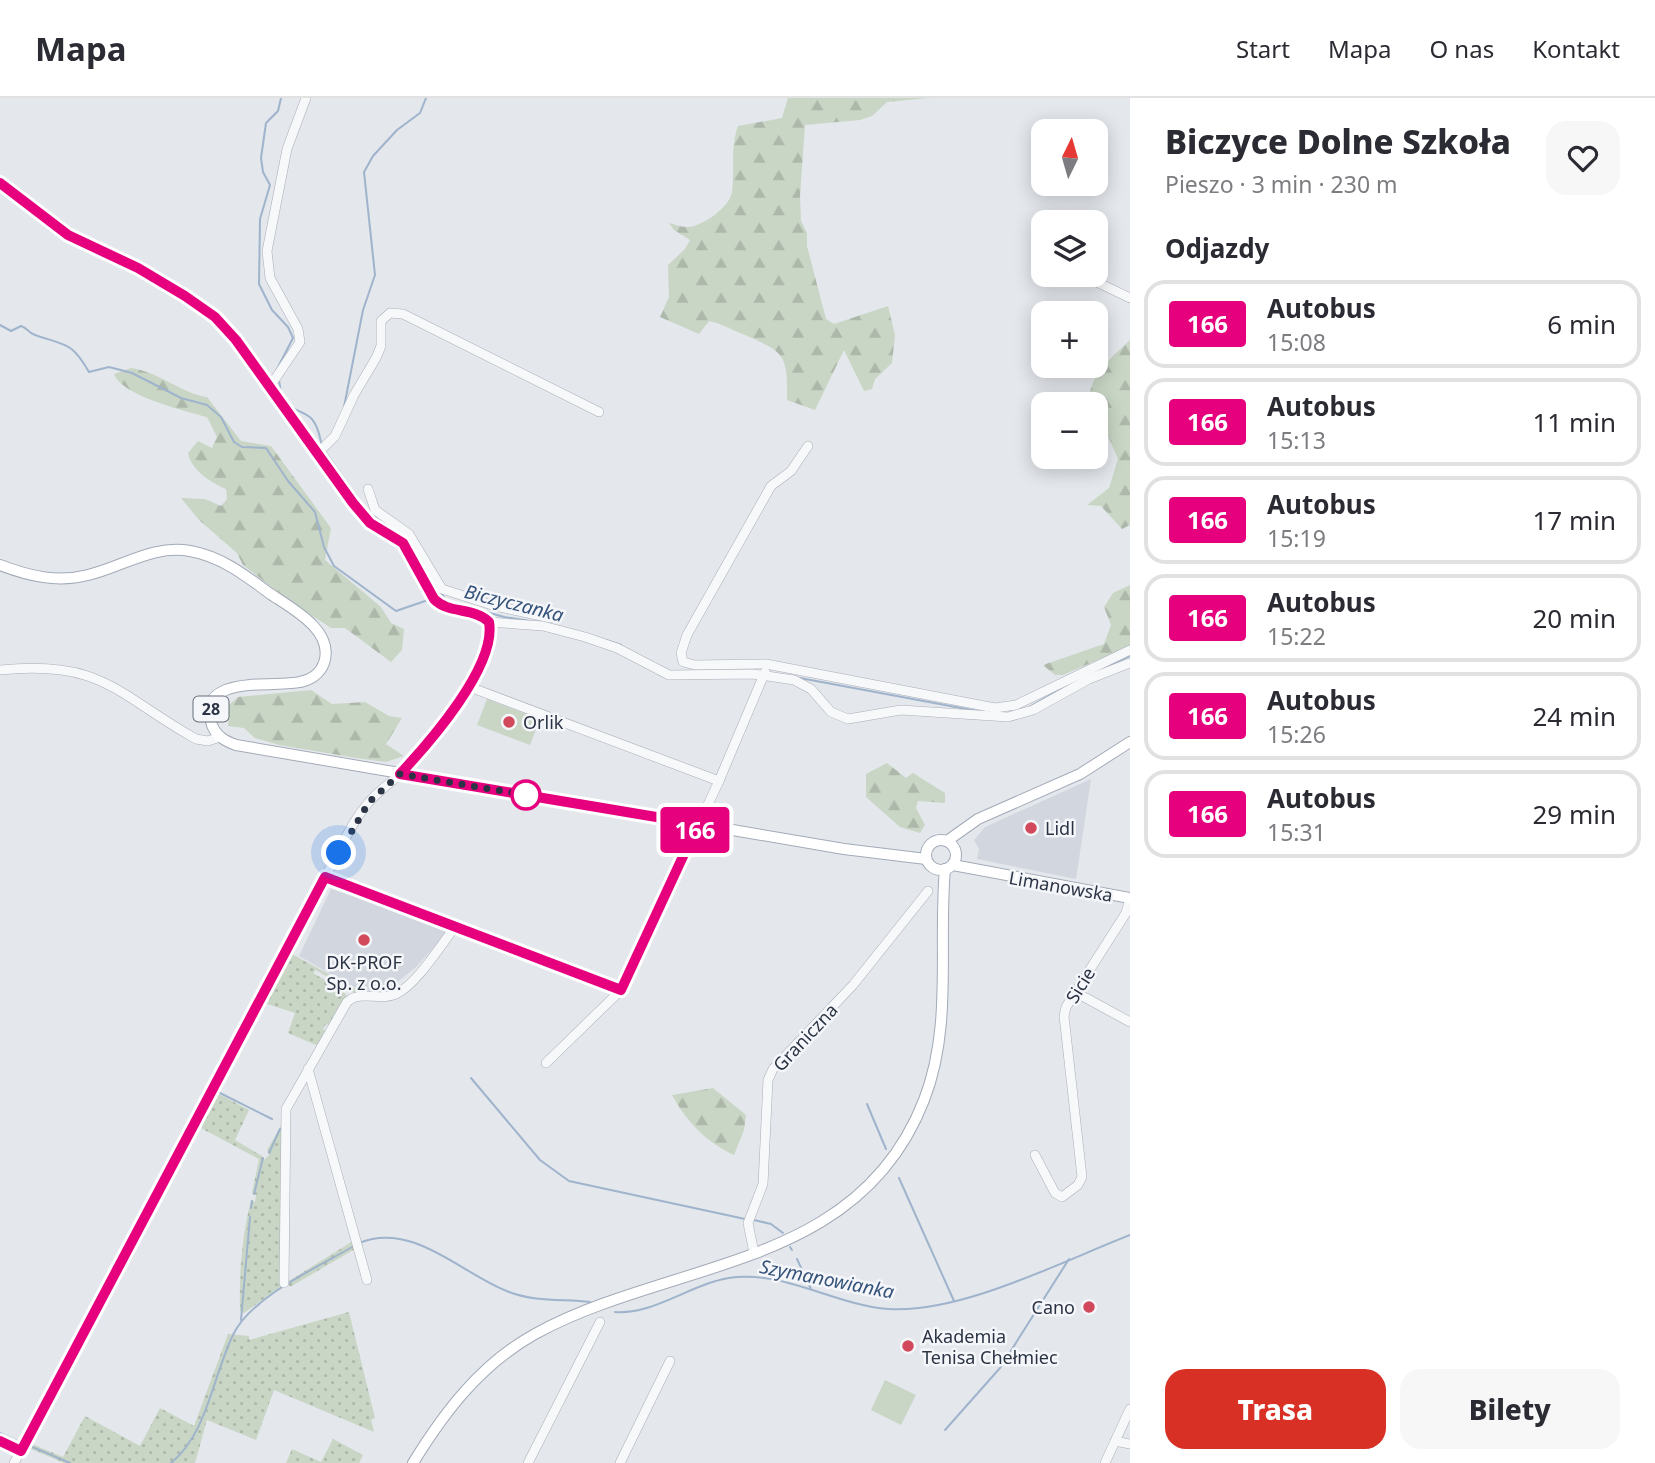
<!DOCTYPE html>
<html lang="pl">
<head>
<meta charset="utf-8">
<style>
  :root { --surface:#fff; --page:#f7f7f7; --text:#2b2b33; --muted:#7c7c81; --line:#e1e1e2; --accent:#d93025 }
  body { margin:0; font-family:"Noto Sans",sans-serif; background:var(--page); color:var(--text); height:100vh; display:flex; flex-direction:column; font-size:26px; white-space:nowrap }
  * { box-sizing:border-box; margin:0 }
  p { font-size:23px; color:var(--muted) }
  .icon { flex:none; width:38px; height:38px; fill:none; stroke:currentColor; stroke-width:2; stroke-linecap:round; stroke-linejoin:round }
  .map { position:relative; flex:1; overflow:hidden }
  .panel { display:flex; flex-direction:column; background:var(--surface); width:525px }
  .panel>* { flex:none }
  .badge { padding:0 14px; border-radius:5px; font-size:24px; line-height:46px }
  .needle { width:46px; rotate:5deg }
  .tools { position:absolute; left:1031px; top:21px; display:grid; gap:14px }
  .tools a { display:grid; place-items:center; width:77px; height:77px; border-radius:14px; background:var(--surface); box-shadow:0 4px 18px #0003; font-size:35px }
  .you { position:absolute; width:35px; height:35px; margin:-18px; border:5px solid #fff; border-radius:50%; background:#1a73e8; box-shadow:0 0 0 10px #1a73e833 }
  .map>.badge { position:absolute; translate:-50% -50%; box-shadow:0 0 0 4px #fff }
  h2 { padding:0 35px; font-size:26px; line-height:63px }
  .round { display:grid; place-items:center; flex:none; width:74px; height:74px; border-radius:21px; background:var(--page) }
  .headline { display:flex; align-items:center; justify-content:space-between; height:119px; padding:0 35px }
  h1 { font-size:33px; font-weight:800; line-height:52px }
  .button { display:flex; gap:14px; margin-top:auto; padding:14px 35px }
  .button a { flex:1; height:80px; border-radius:21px; background:var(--accent); color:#fff; font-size:28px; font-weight:800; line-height:80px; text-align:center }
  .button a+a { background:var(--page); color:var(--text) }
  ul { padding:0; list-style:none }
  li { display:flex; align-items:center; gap:21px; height:88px; margin:0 14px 10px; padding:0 21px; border:4px solid var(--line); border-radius:21px }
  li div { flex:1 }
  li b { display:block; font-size:26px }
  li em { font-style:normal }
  li .badge { min-width:77px; font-weight:700; text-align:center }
  header { display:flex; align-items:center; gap:42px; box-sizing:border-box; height:98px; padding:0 35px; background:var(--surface); border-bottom:2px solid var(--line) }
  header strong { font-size:33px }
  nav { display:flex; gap:38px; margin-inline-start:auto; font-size:24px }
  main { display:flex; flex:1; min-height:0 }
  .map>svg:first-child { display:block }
  .built { fill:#d2d6de }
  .grass { fill:url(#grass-dots) }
  .forest { fill:url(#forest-firs) }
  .green { fill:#c9d6c5 }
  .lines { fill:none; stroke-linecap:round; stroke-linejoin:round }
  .stream { stroke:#9fb4cc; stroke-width:2 }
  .minor-casing { stroke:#a9aeb7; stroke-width:10 }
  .major-casing { stroke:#a3abb8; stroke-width:12 }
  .minor { stroke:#f7f8fa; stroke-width:9 }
  .major { stroke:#fff; stroke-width:10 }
  .line-casing { stroke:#fff; stroke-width:16 }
  .line { stroke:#e6007e; stroke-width:10 }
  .walk { stroke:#2b3445; stroke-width:7; stroke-dasharray:0 12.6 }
  .poi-dot { fill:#d1495b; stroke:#f4f6f9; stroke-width:2.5 }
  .stop-dot { fill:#fff; stroke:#e6007e; stroke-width:3.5 }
  .labels { text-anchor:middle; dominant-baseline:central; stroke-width:5; stroke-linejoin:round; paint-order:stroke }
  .shield { fill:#f4f6f9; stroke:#676e7b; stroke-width:2 }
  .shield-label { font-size:16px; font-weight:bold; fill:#2b3445 }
  .poi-label { font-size:18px; fill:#2b3445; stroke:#f4f6f9; text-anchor:start }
  .street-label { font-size:18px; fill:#2b3445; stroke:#f4f6f9 }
  .water-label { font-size:19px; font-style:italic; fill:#34527a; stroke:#f4f6f9 }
</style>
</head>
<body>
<header>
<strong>Mapa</strong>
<nav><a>Start</a><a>Mapa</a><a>O nas</a><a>Kontakt</a></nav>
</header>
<main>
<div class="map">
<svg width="1130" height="1365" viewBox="0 0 1130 1365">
  <defs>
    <pattern id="grass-dots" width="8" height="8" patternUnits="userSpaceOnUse" patternTransform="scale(1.75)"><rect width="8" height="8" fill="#c9d6c5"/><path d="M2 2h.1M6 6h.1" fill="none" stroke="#adb8ab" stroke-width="1.8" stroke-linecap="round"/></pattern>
    <pattern id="forest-firs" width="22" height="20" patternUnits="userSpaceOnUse" patternTransform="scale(1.75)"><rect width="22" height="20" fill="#c9d6c5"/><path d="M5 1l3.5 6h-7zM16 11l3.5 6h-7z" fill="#adb8ab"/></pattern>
  </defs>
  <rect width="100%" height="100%" fill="#e4e7ec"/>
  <g class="built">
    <path d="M 1091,681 L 1076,781 L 977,761 L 979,751 L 974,742 L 985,729 Z"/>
    <path d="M 331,791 L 451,830 L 416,869 L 385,894 L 358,892 L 299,858 Z"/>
  </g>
  <g class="grass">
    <path d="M 290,855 L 358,892 L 356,896 L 316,872 L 313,875 L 343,893 L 348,900 L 331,928 L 326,926 L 323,931 L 327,934 L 318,948 L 288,935 L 295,915 L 261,904 L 285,857 Z"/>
    <path d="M 217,995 L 249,1012 L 235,1042 L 262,1058 L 264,1062 L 270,1056 L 267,1052 L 282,1026 L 283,1187 L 244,1215 L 240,1213 C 239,1173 242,1139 251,1102 L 255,1104 L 256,1097 L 252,1095 L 259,1061 L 199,1029 Z"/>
    <path d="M 353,1143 L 355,1151 L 290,1189 L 287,1184 Z"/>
    <path d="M 349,1214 L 375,1320 L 371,1322 L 374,1334 L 274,1292 L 256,1342 L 207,1322 L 195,1365 L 64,1365 L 29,1350 L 32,1346 L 63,1359 L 85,1318 L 140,1348 L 160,1310 L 194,1328 L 228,1236 L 249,1238 L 249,1242 Z"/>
    <path d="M 333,1341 L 363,1357 L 359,1365 L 286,1365 L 292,1351 L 321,1364 Z"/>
  </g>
  <g class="forest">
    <path d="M 788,0 L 929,0 L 887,4 L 872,18 L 860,22 L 805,27 L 800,98 L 801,123 L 807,135 L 807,148 L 826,221 L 834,226 L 888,208 L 895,237 L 892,265 L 875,281 L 872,291 L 864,293 L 844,252 L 815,312 L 787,302 C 788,256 784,254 745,237 C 732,232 723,226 709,223 L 699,236 L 660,219 L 669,199 L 668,167 L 685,151 L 690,142 L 674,132 L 669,125 C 674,126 681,129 686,129 C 701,130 730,109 732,94 C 735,70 730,51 738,28 L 782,20 Z"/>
    <path d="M 1130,242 L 1130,427 L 1122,431 L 1101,408 L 1087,407 L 1109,390 L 1118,361 L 1090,296 C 1092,275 1115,256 1130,242 Z"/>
    <path d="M 131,270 C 160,274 182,296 207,299 L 241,343 L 271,348 L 331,430 L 325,462 L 381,509 L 391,525 L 404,531 L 402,552 L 391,564 L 345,530 L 331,530 L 288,502 L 243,467 L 237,455 L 199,422 L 181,400 L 205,401 L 221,408 L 227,401 L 226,391 C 210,384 191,372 188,355 L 198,343 L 212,350 L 217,339 L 207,319 C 185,313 122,298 114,276 Z"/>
    <path d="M 1130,487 L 1130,548 L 1063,577 L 1055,577 L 1043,567 L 1104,546 L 1111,527 L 1104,509 L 1113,495 Z"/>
    <path d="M 311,592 L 332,606 L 365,604 L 389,618 L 402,620 L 386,646 L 404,658 L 386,664 L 356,660 L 279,647 L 255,640 L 244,630 L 228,628 L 229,607 L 238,599 Z"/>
    <path d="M 887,665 L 906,680 L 913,675 L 945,695 L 945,705 L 918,703 L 916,710 L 925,727 L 920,735 L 900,729 L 866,699 L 866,676 Z"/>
    <path d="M 713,990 L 746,1017 L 744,1032 L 734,1057 C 706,1044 687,1024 672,997 Z"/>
  </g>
  <g class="green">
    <path d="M 487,601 L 540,621 L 530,647 L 477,627 Z"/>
    <path d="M 885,1282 L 916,1297 L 901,1327 L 871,1312 Z"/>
  </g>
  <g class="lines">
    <g class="stream">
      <path d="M 0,227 L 11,233 L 21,228 C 28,230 27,234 35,237 C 66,248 71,243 89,274 L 109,269 L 132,275 L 181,300 L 207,307 L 221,319 L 234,344 L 242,349 L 266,350 L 288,383 L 315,414 L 324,449 L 334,468 L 396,513 L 431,501"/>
      <path d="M 276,273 L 293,240 L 288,229 L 272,212 L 259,186 L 260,121 L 270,87 L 263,74 L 261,60 L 266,25 L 278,13 L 281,0"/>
      <path d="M 279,282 C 280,287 280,294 283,299 C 297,323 313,304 321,344"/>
      <path d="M 344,309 L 363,212 L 375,177 L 364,74 L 373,58 L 397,32 L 420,15 L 426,0"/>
      <path d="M 325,353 L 364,409 L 409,445 L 445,501"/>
      <path d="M 440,501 L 504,519 L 530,523"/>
      <path d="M 606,542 L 621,547"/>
      <path d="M 1092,575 L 1130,558"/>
      <path d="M 800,580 L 977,613"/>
      <path d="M 1031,608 L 1071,585"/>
      <path d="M 471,980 L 540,1062 L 569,1083 L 745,1121"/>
      <path d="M 218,994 L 272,1021"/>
      <path d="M 867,1006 L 886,1051"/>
      <path d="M 269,1055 L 280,1031"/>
      <path d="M 899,1080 L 954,1203"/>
      <path d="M 254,1096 L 263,1060"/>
      <path d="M 251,1110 L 252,1103"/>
      <path d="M 754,1122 L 771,1126 L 783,1135"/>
      <path d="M 359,1145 C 414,1123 461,1176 509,1194 C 535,1204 563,1201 590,1204"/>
      <path d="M 790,1149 L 792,1152"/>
      <path d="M 797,1161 L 811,1191"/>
      <path d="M 615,1214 C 657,1217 695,1182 737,1179 C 788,1175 837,1207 888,1211 C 960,1216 1061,1164 1130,1137"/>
      <path d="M 241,1222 L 250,1119"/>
      <path d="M 945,1332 L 1000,1270 L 1069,1161"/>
      <path d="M 0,1335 L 19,1344"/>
      <path d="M 30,1348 L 70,1365"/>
      <path d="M 171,1365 C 208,1335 213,1276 234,1235 C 253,1198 318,1169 354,1148"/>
    </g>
    <g class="minor-casing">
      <g id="minor">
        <path d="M 0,85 L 68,137 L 138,170 L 185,199 L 215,219 L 235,242 L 353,405 L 370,425 L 403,445 L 434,501 L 441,508 L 485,520 C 508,550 424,653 401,675 C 391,685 378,693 369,704 C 351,724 339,755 325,779 L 14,1365"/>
        <path d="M 1082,177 L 1130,200"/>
        <path d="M 269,290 L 300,244 L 298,231 L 270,180 L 267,153 L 287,51 L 306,0"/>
        <path d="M 808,348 L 791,373 L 771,388 L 687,537 L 681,555 L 683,564 L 695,567 L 766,566 L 995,610 L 1016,607 L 1130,552"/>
        <path d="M 316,357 L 335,338 L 354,297 L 376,260 L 381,248 L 381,223 L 390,215 L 403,216 L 599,314"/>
        <path d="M 368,391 L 375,412 L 409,436 L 442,491 L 495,508 L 551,520"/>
        <path d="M 489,524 L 543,528 L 585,539 L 617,550 L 669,577 L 753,576 L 794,582 L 811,591 L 831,614 L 848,621 L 901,612 L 1008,619 L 1033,612 L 1089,581 L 1130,565"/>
        <path d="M 0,572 C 103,562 116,596 196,641 L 208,643 L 220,639"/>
        <path d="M 467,588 L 719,683"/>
        <path d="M 325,779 L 621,892"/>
        <path d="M 1075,894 L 1130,924"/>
        <path d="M 546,965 L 621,892 L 719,683 L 765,574"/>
        <path d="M 308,971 L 367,1182"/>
        <path d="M 1035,1057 L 1055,1095 L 1062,1099 L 1078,1087 L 1082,1079 L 1064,918 L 1066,909 L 1126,815 L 1130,800"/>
        <path d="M 754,1155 L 748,1125 L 763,1086 L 768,982 L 773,971 L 853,887 L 928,793"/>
        <path d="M 284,1185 L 286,1011 L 347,904 C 361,891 379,904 396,896 C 416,887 441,847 455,829"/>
        <path d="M 0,1343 L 21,1353"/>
        <path d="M 1115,1343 L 1130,1346"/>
        <path d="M 528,1365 L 600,1224"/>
        <path d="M 620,1365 L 670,1263"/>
        <path d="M 1105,1365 L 1130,1311"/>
      </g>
    </g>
    <g class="major-casing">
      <g id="major">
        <path d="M 0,467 C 29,478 57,485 88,477 C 122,469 154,446 190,453 C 220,458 245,477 269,495 C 291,510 335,532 324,565 C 320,576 310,582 300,584 C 275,590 194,575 212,627 C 216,638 225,643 236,647 L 844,751 L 926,761"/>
        <circle cx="941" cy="757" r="15"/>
        <path d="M 947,743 L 978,721 L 1080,676 L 1130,644"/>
        <path d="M 953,767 L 1130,800"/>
        <path d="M 413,1365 C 445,1313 481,1266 535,1236 C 671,1161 858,1173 924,1002 C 953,928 938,848 945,771"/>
      </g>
    </g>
    <use href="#minor" class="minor"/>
    <use href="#major" class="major"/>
  </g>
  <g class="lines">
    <g class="line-casing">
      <path id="line" d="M 0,85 L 68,137 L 138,170 L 185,198 L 215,219 L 236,242 L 353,405 L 370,425 L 403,445 L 434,501 C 448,516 474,509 489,524 C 497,568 429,645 400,676 L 698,726 L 621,892 L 325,779 L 21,1353 L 0,1343"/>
    </g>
    <use href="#line" class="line"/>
    <path class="walk" d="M 339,755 L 369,704 L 400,676 L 526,697"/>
  </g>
  <g class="poi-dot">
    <circle cx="509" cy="624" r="7"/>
    <circle cx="1031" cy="730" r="7"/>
    <circle cx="364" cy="842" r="7"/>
    <circle cx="1089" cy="1209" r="7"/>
    <circle cx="908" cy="1248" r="7"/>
  </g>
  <circle class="stop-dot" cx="526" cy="697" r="14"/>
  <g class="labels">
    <rect class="shield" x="193.5" y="598.5" width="35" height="25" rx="5"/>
    <g class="shield-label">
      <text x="211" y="611">28</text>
    </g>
    <g class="poi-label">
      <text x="523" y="624">Orlik</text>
      <text x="1045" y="730">Lidl</text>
      <text x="364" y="864" text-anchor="middle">DK-PROF<tspan x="364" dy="21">Sp. z o.o.</tspan></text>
      <text x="1075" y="1209" text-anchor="end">Cano</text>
      <text x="922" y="1238">Akademia<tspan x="922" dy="21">Tenisa Chełmiec</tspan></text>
    </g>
    <g class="street-label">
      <text transform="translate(1061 788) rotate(10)">Limanowska</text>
      <text transform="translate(1080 887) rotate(-58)">Sicie</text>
      <text transform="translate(805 939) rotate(-47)">Graniczna</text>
    </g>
    <g class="water-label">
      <text transform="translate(514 505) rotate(14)">Biczyczanka</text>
      <text transform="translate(827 1181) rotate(11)">Szymanowianka</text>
    </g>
  </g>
</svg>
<div class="tools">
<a><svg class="needle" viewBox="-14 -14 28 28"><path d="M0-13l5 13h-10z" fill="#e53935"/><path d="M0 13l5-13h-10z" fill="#7c7c81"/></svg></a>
<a><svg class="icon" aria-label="layers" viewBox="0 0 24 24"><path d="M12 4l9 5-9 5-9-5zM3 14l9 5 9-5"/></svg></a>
<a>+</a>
<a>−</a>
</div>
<div class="you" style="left:339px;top:755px"></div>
<b class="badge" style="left:695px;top:732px;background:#e6007e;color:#fff">166</b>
</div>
<section class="panel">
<div class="headline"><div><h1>Biczyce Dolne Szkoła</h1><p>Pieszo · 3 min · 230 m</p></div><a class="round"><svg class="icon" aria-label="heart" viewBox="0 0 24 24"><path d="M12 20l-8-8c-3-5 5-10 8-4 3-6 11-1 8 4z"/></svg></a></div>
<h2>Odjazdy</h2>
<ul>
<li><span class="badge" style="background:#e6007e;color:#fff">166</span><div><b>Autobus</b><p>15:08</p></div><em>6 min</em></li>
<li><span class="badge" style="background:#e6007e;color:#fff">166</span><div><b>Autobus</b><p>15:13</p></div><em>11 min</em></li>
<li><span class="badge" style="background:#e6007e;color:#fff">166</span><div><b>Autobus</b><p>15:19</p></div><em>17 min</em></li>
<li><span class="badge" style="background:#e6007e;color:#fff">166</span><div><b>Autobus</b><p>15:22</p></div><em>20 min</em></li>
<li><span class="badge" style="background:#e6007e;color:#fff">166</span><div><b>Autobus</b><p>15:26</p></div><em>24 min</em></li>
<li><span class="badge" style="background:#e6007e;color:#fff">166</span><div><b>Autobus</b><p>15:31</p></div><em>29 min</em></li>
</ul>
<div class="button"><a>Trasa</a><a>Bilety</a></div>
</section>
</main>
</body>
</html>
